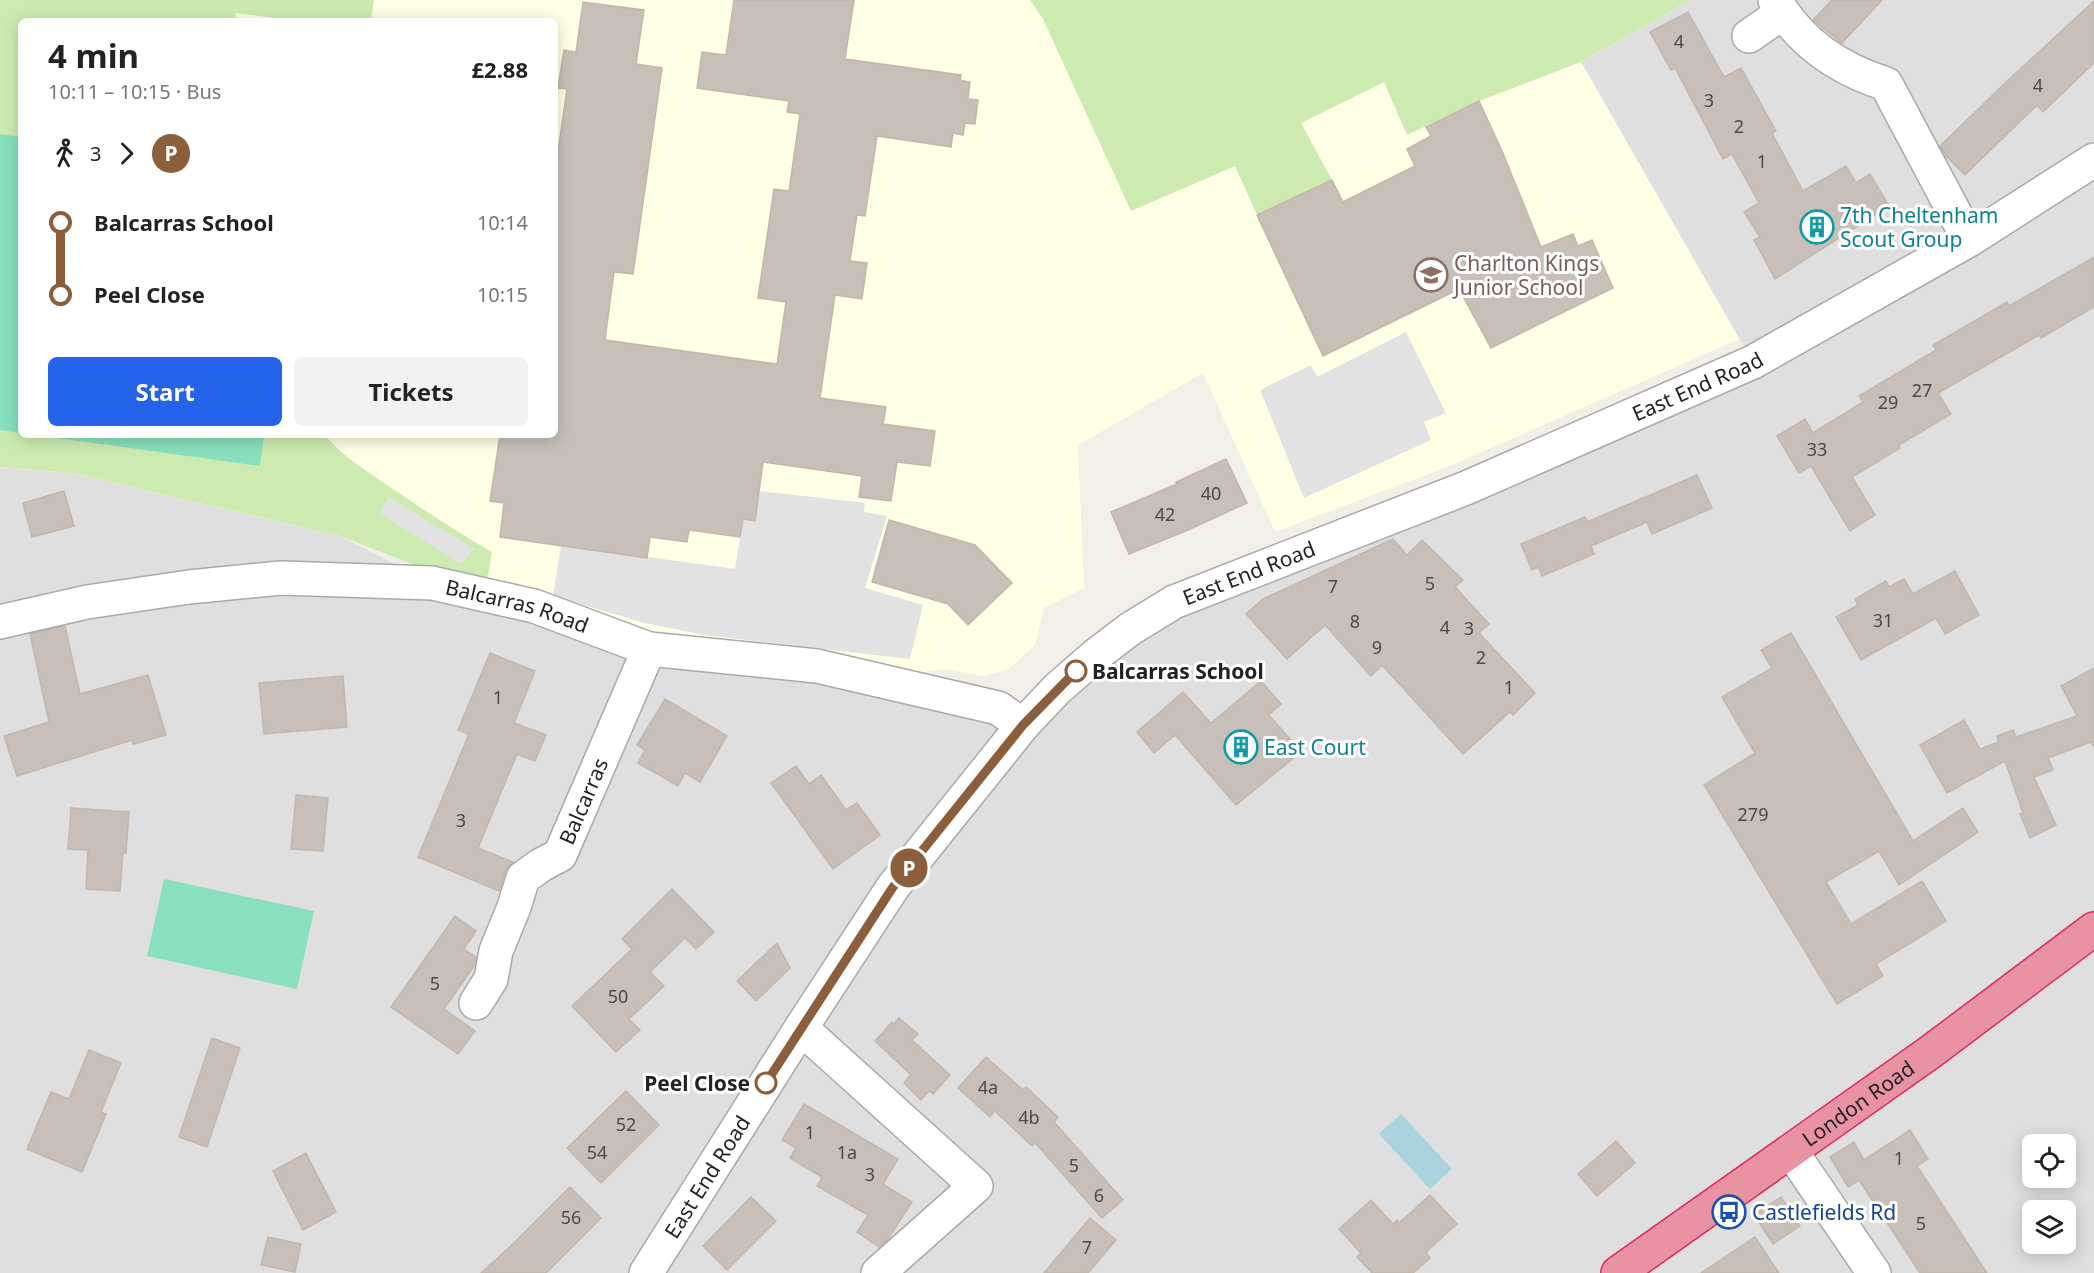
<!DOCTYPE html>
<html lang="en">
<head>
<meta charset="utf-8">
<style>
  :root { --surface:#fff; --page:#f2f2f2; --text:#222; --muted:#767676; --accent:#2563eb }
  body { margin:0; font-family:"Noto Sans",sans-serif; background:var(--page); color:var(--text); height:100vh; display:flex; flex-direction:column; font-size:22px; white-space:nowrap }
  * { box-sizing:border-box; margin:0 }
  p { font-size:20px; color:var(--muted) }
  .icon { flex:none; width:33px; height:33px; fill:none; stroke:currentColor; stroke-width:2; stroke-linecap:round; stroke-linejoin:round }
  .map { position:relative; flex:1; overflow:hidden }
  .sheet { position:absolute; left:18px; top:18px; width:540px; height:420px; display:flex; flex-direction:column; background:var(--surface); border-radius:9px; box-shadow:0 3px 15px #0003 }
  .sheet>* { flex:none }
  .badge { padding:0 12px; border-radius:20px; font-size:21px; line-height:39px }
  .controls { position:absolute; left:2022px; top:1134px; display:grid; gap:12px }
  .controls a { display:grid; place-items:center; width:54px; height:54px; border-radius:9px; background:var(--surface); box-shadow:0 3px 15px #0003; font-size:30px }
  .map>.badge { position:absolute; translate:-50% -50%; box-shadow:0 0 0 3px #fff }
  .legs { display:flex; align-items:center; gap:9px; height:66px; padding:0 30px; font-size:20px }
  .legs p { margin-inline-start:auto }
  .head { display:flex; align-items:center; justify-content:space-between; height:102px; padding:0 30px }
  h1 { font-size:33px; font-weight:700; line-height:45px }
  .button { display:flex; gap:12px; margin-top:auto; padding:12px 30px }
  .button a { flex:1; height:69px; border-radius:9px; background:var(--accent); color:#fff; font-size:24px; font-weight:700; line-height:69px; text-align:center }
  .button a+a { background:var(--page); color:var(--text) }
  ul { padding:0 30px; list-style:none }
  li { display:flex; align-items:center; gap:21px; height:72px; font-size:22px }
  li i { display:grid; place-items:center; width:9px; height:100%; margin:0 8px; background:currentColor }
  li i::after { content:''; width:15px; height:15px; margin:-8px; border:4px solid; border-radius:50%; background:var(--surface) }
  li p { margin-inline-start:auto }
  li:first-child i { background:linear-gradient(#0000 50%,currentColor 0) }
  li:last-child i { background:linear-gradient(currentColor 50%,#0000 0) }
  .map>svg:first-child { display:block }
  .residential { fill:#e0dfdf; fill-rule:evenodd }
  .education { fill:#ffffe5; fill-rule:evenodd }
  .grass { fill:#cdebb0 }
  .pitch { fill:#88e0be }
  .parking { fill:#e2e2e2 }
  .water { fill:#aad3df }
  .building { fill:#c7bfb8; stroke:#c4b6ab; stroke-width:1.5 }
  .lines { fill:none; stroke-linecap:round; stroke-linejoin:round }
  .minor-casing { stroke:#a9a9a9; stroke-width:36 }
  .highway-casing { stroke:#dc2a67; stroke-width:36 }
  .minor { stroke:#fff; stroke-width:33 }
  .highway { stroke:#e892a2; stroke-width:33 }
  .line-1-casing { stroke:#fff; stroke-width:14 }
  .line-1 { stroke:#8b5e3c; stroke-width:9 }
  .stop-1-dot { fill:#fff; stroke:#8b5e3c; stroke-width:3 }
  .labels { text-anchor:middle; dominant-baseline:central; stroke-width:6; stroke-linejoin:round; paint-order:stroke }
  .number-label { font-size:18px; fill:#4b4948 }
  .culture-label { font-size:21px; fill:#0d838f; stroke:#fff; text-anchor:start }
  .education-label { font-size:21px; fill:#785e54; stroke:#fff; text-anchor:start }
  .street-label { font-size:21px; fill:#222; stroke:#fff }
  .stop-label { font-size:21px; font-weight:bold; fill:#222; stroke:#fff; text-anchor:start }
  .transit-label { font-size:21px; fill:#164399; stroke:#fff; text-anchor:start }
</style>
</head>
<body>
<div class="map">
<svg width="2094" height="1273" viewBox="0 0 2094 1273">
  <rect width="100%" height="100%" fill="#f2efe9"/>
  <path class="residential" d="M 1691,0 L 2094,0 L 2094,1273 L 0,1273 L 0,467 L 71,473 L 340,536 L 432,583 L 817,666 L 1023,725 L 1096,655 L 1753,362 L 1581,62 ZM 2032,1144 L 2066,1144 L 2066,1178 L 2032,1178 ZM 2032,1210 L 2066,1210 L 2066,1244 L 2032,1244 Z"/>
  <path class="education" d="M 0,0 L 1691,0 L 1581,62 L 1739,339 L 1452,465 L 1275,532 L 1203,373 L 1078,445 L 1084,588 L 1044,608 L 1035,645 L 1009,669 L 985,676 L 944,669 L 907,675 L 654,634 L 435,573 L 340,536 L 71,473 L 0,467 ZM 21,21 L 555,21 L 555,435 L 21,435 Z"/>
  <g class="grass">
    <path d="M 0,0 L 374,0 L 371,21 L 297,21 L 236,13 L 235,21 L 21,21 L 21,435 L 325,435 C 342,456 368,472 390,487 C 424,510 457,532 492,552 L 487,582 L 435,573 L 340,536 L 71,473 L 0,467 Z"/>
    <path d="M 1030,0 L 1691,0 L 1581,62 L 1479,101 L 1407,135 L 1384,82 L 1301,123 L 1332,180 L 1257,215 L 1235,166 L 1131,211 L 1043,19 Z"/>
  </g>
  <g class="pitch">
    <path d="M 0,134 L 21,137 L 21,433 L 0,430 Z"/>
    <path d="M 36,435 L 264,435 L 260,466 Z"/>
    <path d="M 164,879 L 314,911 L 297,989 L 147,956 Z"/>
  </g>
  <g class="parking">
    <path d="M 1406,332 L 1446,413 L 1424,422 L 1431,440 L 1304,498 L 1260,390 L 1311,365 L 1317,377 Z"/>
    <path d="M 759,491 L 865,503 L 864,512 L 887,516 L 865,588 L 923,605 L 910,659 L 705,635 L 645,623 L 553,596 L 561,545 L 735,569 L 743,519 L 755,521 Z"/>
    <path d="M 389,497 L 474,549 L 461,564 L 379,513 Z"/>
  </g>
  <path class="water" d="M 1401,1114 L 1452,1169 L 1430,1189 L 1379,1134 Z"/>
  <g class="building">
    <path d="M 734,0 L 854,0 L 845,59 L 961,75 L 960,80 L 970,82 L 968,99 L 978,100 L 975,124 L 965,123 L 963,135 L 953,133 L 951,147 L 877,136 L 865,216 L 857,215 L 850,261 L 867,263 L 862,299 L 835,295 L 820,398 L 886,407 L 883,424 L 935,431 L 930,466 L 897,462 L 891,501 L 859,497 L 862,476 L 763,462 L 755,521 L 743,519 L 740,537 L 689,530 L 687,542 L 650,537 L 647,558 L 500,537 L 504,503 L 490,501 L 500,435 L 555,435 L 555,173 L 567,89 L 558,88 L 564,50 L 576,52 L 583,2 L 644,10 L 636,64 L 662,68 L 633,274 L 614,272 L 605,340 L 777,364 L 786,302 L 758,298 L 774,189 L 789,191 L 800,114 L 787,112 L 789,101 L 697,88 L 702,52 L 726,55 Z"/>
    <path d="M 1832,0 L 1882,0 L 1842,43 L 1813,20 Z"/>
    <path d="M 2094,1 L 2094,63 L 2043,112 L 2037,105 L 1965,175 L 1946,156 L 1940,146 L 2004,84 Z"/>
    <path d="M 1688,12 L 1724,77 L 1741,68 L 1776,131 L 1772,133 L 1803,191 L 1846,166 L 1856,183 L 1870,174 L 1889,206 L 1775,279 L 1754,240 L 1760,237 L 1744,212 L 1759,203 L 1732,154 L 1723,159 L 1675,68 L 1671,70 L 1650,32 Z"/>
    <path d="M 1479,101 L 1502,151 L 1541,247 L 1573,234 L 1578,246 L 1592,240 L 1613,288 L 1491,348 L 1459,289 L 1323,356 L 1257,215 L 1332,180 L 1343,202 L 1415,166 L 1407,149 L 1431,136 L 1426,127 Z"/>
    <path d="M 2094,257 L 2094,307 L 2041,338 L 2039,335 L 1938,393 L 1951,414 L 1899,445 L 1900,448 L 1852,477 L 1875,515 L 1850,531 L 1811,466 L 1799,473 L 1777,436 L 1805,419 L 1813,433 L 1863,402 L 1859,396 L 1936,350 L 1933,345 L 2007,302 L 2009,306 Z"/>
    <path d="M 1226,459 L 1247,503 L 1188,530 L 1129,554 L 1111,512 L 1177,484 L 1176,482 Z"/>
    <path d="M 1697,475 L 1712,508 L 1652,534 L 1647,522 L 1591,546 L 1594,554 L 1542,576 L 1538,567 L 1532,570 L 1521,544 L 1585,517 L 1587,522 Z"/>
    <path d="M 64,491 L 74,526 L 32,537 L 23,503 Z"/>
    <path d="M 889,520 L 975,545 L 1012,583 L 968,625 L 948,604 L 872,582 Z"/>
    <path d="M 1393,539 L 1407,555 L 1422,540 L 1463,580 L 1455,587 L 1489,624 L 1479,633 L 1535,693 L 1513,715 L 1510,712 L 1463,754 L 1382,665 L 1371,676 L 1325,625 L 1287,659 L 1246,614 L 1263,599 Z"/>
    <path d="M 1955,571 L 1979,615 L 1945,634 L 1936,618 L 1861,660 L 1836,617 L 1858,605 L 1855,599 L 1886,581 L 1889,587 L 1904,579 L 1913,594 Z"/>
    <path d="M 65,626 L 80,694 L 148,675 L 166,735 L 133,744 L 132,740 L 17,776 L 4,736 L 49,722 L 30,634 Z"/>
    <path d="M 1791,633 L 1913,841 L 1963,808 L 1978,832 L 1899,885 L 1879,851 L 1826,882 L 1851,924 L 1922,881 L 1946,921 L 1876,964 L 1883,976 L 1837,1004 L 1704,785 L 1755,753 L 1722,697 L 1772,668 L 1761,650 Z"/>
    <path d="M 490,653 L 535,671 L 514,723 L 546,735 L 535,761 L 517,754 L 478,848 L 513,862 L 505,872 L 499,891 L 418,857 L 469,734 L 458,730 Z"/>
    <path d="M 2094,668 L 2094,747 L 2091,742 L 2048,758 L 2053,770 L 2034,777 L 2056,825 L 2030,838 L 2020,814 L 2023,813 L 2005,761 L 1947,793 L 1920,745 L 1964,720 L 1980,749 L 1999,742 L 1997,736 L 2013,730 L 2016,737 L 2077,716 L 2061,686 Z"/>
    <path d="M 343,676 L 347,727 L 264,734 L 259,683 Z"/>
    <path d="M 1261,681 L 1281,704 L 1269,715 L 1301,752 L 1236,805 L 1175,735 L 1154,753 L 1137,732 L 1183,692 L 1211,723 Z"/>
    <path d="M 665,699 L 727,736 L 700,782 L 685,773 L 678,786 L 638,763 L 645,750 L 637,745 Z"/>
    <path d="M 796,766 L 809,784 L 821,775 L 846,810 L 857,803 L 880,835 L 833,869 L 771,783 Z"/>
    <path d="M 296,795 L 328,798 L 323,851 L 291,849 Z"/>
    <path d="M 71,808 L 129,812 L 126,853 L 123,853 L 120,891 L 86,889 L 88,850 L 68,849 Z"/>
    <path d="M 672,889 L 714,932 L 696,949 L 685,938 L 650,972 L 664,986 L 629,1019 L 640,1030 L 616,1052 L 572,1006 L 632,949 L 622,939 Z"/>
    <path d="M 455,916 L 476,931 L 464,949 L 476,957 L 474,966 L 444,1009 L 475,1031 L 458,1054 L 391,1007 Z"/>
    <path d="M 777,943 L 790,968 L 756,1001 L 737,981 Z"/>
    <path d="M 899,1018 L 918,1034 L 912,1040 L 950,1075 L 933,1094 L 929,1091 L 921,1100 L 904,1083 L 911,1075 L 875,1041 L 892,1022 L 894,1024 Z"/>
    <path d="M 212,1038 L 240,1048 L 207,1147 L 179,1137 Z"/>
    <path d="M 89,1050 L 121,1063 L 101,1112 L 106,1114 L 82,1172 L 27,1149 L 51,1092 L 69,1099 Z"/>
    <path d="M 986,1057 L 1023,1090 L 1026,1087 L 1058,1117 L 1054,1122 L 1123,1200 L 1102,1218 L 1035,1143 L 1032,1146 L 995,1111 L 990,1117 L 958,1088 Z"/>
    <path d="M 626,1091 L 659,1125 L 601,1183 L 567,1148 Z"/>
    <path d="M 804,1104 L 898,1159 L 883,1184 L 912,1202 L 888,1239 L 879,1247 L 857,1232 L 868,1215 L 817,1186 L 822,1177 L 790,1158 L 796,1148 L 782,1140 Z"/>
    <path d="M 1910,1130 L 1928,1159 L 1917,1166 L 1987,1273 L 1920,1273 L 1859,1180 L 1848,1187 L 1830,1157 L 1854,1142 L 1864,1160 Z"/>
    <path d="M 1616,1141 L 1635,1163 L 1597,1196 L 1578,1174 Z"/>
    <path d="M 306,1153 L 336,1212 L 303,1230 L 273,1171 Z"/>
    <path d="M 570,1187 L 601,1218 L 546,1273 L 481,1273 L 513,1244 Z"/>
    <path d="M 1430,1195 L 1457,1224 L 1426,1252 L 1430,1258 L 1413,1273 L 1372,1273 L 1357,1257 L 1361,1253 L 1339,1229 L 1371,1200 L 1393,1224 L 1397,1220 L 1399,1223 Z"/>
    <path d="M 751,1197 L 776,1221 L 727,1270 L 703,1246 Z"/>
    <path d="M 1781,1197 L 1800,1226 L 1773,1244 L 1754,1215 Z"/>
    <path d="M 1090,1218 L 1116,1240 L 1088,1273 L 1044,1273 Z"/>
    <path d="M 268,1237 L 301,1244 L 295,1272 L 261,1265 Z"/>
    <path d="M 1755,1237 L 1779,1273 L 1701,1273 Z"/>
  </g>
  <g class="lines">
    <g class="minor-casing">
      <g id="minor">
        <path d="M 1775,0 C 1801,44 1839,69 1886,84 L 1969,240"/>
        <path d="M 1749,36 L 1782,13"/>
        <path id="s1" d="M 0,622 L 87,602 L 189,587 L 281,578 L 432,583 L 534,606 L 649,649 L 817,666 L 998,708 L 1023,725"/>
        <path id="s2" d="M 476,1003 L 491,979 L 496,951 L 514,907 L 523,878 L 541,865 L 560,855 L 649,649"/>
        <path d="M 801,1028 L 976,1186 L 878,1273"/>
        <path d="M 1791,1151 L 1874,1273"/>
        <path id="s3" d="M 646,1273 L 801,1028 L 893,887 L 1023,725 L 1057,689 L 1096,655 L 1130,629 L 1174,602 L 1466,488 L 1753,362 L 1969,240 L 2094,160"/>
      </g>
    </g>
    <g class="highway-casing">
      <g id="highway">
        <path id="s4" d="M 1618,1273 L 1929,1053 L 2094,929"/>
      </g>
    </g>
    <use href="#minor" class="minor"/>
    <use href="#highway" class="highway"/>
  </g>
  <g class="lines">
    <g class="line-1-casing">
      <path id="line-1" d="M 766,1083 L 893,887 L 1023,725 L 1076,671"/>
    </g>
    <use href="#line-1" class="line-1"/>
  </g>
  <defs>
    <g id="building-ring" transform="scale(1.725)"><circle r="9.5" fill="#fff" stroke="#0f9aa8" stroke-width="1.5"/><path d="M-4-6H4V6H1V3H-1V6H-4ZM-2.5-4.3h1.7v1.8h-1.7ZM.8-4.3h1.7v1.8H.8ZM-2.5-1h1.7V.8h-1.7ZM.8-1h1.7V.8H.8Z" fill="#0f9aa8"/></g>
    <g id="school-ring" transform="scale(1.725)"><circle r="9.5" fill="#fff" stroke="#8d6e63" stroke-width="1.5"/><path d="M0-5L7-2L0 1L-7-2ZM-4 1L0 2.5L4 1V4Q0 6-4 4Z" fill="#8d6e63"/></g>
    <g id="bus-ring" transform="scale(1.725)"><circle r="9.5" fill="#fff" stroke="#1a4fb4" stroke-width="1.5"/><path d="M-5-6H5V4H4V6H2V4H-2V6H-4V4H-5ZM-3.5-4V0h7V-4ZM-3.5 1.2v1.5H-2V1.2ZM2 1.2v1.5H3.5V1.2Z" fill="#1a4fb4"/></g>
  </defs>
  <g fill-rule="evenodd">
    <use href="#building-ring" x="1817" y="227"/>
    <use href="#school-ring" x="1431" y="275"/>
    <use href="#building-ring" x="1241" y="747"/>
    <use href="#bus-ring" x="1729" y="1212"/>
  </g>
  <g class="stop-1-dot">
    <circle cx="1076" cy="671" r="10"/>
    <circle cx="766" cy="1083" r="10"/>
  </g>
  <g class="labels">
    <g class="number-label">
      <text x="1679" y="41">4</text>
      <text x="2038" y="85">4</text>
      <text x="1709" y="100">3</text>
      <text x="1739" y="126">2</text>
      <text x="1762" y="161">1</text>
      <text x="1922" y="390">27</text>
      <text x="1888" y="402">29</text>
      <text x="1817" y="449">33</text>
      <text x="1211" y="493">40</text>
      <text x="1165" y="514">42</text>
      <text x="1430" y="583">5</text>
      <text x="1333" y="586">7</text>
      <text x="1883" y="620">31</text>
      <text x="1355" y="621">8</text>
      <text x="1445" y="627">4</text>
      <text x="1469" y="628">3</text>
      <text x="1377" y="647">9</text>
      <text x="1481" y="657">2</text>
      <text x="1509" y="687">1</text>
      <text x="498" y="697">1</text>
      <text x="1753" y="814">279</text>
      <text x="461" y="820">3</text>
      <text x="435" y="983">5</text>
      <text x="618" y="996">50</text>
      <text x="988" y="1087">4a</text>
      <text x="1029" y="1117">4b</text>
      <text x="626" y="1124">52</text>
      <text x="810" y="1132">1</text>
      <text x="597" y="1152">54</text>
      <text x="847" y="1152">1a</text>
      <text x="1899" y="1158">1</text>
      <text x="1074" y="1165">5</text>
      <text x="870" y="1174">3</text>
      <text x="1099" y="1195">6</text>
      <text x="571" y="1217">56</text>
      <text x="1921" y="1223">5</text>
      <text x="1087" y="1247">7</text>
    </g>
    <g class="culture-label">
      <text x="1840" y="215">7th Cheltenham<tspan x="1840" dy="24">Scout Group</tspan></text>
      <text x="1264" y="747">East Court</text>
    </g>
    <g class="education-label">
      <text x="1454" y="263">Charlton Kings<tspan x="1454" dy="24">Junior School</tspan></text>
    </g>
    <g class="street-label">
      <text stroke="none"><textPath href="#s3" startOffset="1428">East End Road</textPath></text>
      <text stroke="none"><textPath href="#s3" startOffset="942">East End Road</textPath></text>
      <text stroke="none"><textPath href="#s1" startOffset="524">Balcarras Road</textPath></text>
      <text stroke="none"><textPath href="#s2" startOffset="237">Balcarras</textPath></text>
      <text stroke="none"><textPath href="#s4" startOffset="294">London Road</textPath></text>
      <text stroke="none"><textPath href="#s3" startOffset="114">East End Road</textPath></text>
    </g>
    <g class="stop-label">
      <text x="1092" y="671">Balcarras School</text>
      <text x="750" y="1083" text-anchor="end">Peel Close</text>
    </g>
    <g class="transit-label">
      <text x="1752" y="1212">Castlefields Rd</text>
    </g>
  </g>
</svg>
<div class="controls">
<a><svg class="icon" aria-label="locate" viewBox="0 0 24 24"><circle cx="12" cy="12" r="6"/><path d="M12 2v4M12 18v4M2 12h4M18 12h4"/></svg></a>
<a><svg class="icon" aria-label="layers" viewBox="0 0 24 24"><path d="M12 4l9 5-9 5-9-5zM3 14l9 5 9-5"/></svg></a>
</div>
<b class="badge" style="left:909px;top:868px;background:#8b5e3c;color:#fff">P</b>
<section class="sheet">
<div class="head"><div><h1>4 min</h1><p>10:11 – 10:15 · Bus</p></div><b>£2.88</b></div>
<div class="legs"><svg class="icon" aria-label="walk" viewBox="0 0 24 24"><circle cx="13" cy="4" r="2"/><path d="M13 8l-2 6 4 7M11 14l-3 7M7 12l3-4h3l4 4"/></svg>3<svg class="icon" aria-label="forward" viewBox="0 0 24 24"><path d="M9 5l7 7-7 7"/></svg><b class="badge" style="background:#8b5e3c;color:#fff">P</b></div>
<ul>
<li><i style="color:#8b5e3c"></i><b>Balcarras School</b><p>10:14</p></li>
<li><i style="color:#8b5e3c"></i><b>Peel Close</b><p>10:15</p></li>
</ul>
<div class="button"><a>Start</a><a>Tickets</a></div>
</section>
</div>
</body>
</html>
